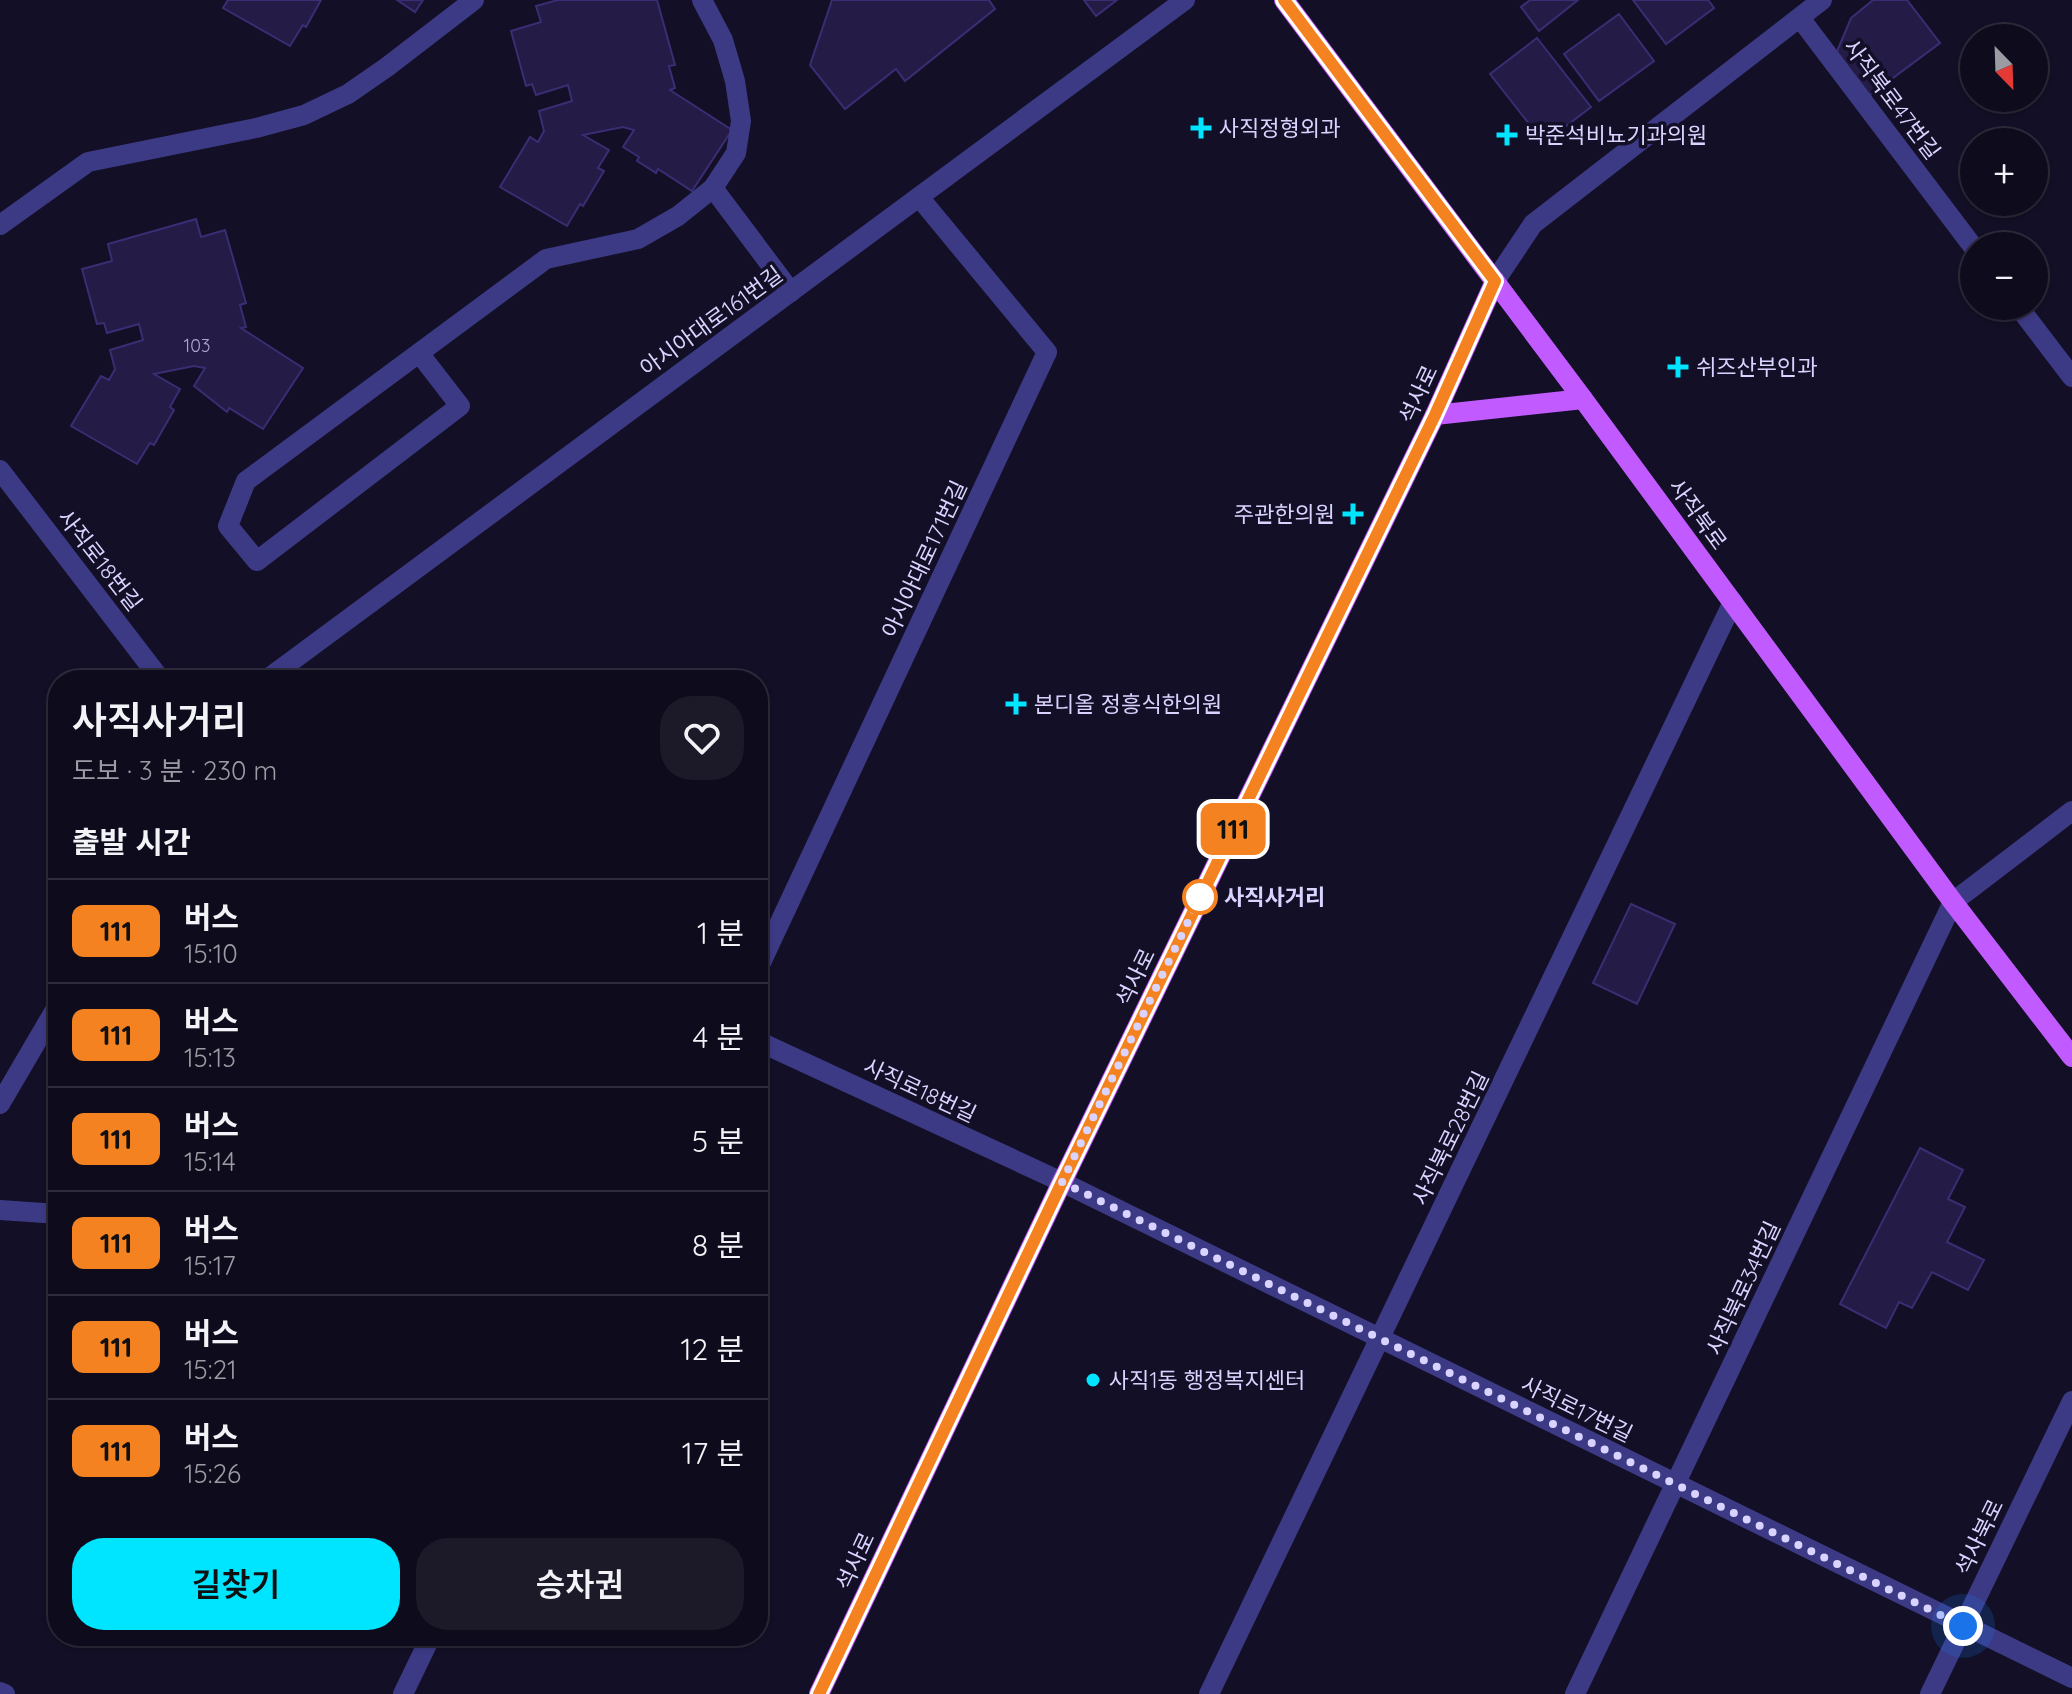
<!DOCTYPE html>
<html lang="ko">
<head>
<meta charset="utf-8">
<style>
  :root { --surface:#0e0b1c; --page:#1c1929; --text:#f1f3f6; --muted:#9b9ba3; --line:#2e2b3b; --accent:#00e5ff }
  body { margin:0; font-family:Quicksand,"Noto Sans KR",sans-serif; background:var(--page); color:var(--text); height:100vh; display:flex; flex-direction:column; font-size:30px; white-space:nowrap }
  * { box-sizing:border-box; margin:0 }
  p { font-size:26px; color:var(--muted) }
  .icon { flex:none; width:44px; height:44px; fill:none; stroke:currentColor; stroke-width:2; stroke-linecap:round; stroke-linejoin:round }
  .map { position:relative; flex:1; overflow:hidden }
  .drawer { position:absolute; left:48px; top:670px; width:720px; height:976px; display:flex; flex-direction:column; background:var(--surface); border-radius:32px; box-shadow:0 2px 6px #0004,0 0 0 2px var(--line) }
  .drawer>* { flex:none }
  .badge { padding:0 16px; border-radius:12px; font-size:28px; line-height:52px }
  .needle { width:52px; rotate:157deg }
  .tools { position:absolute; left:1960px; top:24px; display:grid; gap:16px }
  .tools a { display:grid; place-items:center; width:88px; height:88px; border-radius:50%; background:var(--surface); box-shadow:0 2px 6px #0004,0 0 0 2px var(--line); font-size:40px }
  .you { position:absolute; width:40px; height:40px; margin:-20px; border:6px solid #fff; border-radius:50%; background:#1a73e8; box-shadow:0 0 0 12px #1a73e833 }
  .map>.badge { position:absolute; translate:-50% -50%; box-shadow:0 0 0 4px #fff }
  h2 { padding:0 24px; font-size:30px; line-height:72px }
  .round { display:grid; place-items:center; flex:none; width:84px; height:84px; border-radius:32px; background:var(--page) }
  .overview { display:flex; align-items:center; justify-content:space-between; height:136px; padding:0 24px }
  h1 { font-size:38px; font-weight:600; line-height:60px }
  .button { display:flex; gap:16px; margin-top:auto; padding:16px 24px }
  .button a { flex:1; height:92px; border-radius:32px; background:var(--accent); color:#111; font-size:32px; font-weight:600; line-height:92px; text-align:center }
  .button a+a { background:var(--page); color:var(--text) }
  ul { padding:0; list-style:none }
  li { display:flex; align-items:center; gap:24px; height:104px; padding:0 24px; border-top:2px solid var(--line) }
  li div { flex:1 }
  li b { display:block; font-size:30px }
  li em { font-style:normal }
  li .badge { min-width:88px; font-weight:700; text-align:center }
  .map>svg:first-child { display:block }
  .building { fill:#241b47; stroke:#3b2d73; stroke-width:2 }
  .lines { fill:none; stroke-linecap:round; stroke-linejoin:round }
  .minor { stroke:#3d3a85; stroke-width:20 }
  .major { stroke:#c25bff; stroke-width:20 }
  .line-casing { stroke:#fff; stroke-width:18 }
  .line { stroke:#f58220; stroke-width:12 }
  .walk { stroke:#d9d4ff; stroke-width:8; stroke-dasharray:0 14.4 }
  .poi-dot { fill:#00e5ff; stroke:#130f26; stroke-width:3 }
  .stop-dot { fill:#fff; stroke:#f58220; stroke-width:4 }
  .labels { text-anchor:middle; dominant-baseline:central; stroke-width:7; stroke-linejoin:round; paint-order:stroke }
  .number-label { font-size:18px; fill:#aca6d1 }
  .street-label { font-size:22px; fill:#d9d4ff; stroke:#130f26 }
  .poi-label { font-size:22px; fill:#d9d4ff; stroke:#130f26; text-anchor:start }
  .stop-label { font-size:22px; font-weight:bold; fill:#d9d4ff; stroke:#130f26; text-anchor:start }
</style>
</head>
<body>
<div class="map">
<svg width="2072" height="1694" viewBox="0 0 2072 1694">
  <rect width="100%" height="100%" fill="#130f26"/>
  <g class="building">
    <path d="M 228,0 L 321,0 L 306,27 L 303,25 L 290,46 L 223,8 Z"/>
    <path d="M 397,0 L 423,0 L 415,12 Z"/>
    <path d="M 558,0 L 657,0 L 675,65 L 669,66 L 675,88 L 670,90 L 732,130 L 692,191 L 658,169 L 656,173 L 637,161 L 639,157 L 623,147 L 634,130 L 623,127 L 583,135 L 609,150 L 598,168 L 604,171 L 583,206 L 580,204 L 567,226 L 500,187 L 530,137 L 538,142 L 544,131 L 539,111 L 572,101 L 568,85 L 536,95 L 532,84 L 526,86 L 511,31 L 541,22 L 536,6 Z"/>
    <path d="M 832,0 L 989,0 L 995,9 L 905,81 L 896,69 L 845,109 L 810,65 Z"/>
    <path d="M 1084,0 L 1117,0 L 1096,16 Z"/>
    <path d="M 1530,0 L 1578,0 L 1539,31 L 1521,7 Z"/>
    <path d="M 1633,0 L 1708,0 L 1714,8 L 1666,44 Z"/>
    <path d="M 1873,0 L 1907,0 L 1940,43 L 1866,98 L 1835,56 L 1851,18 Z"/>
    <path d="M 1619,14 L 1654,61 L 1599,101 L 1564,54 Z"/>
    <path d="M 1537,38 L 1591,107 L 1544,143 L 1490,74 Z"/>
    <path d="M 196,219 L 201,237 L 225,230 L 246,303 L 240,305 L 246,327 L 241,328 L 303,368 L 263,429 L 229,408 L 227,412 L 194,386 L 205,368 L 194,366 L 154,374 L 180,389 L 170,407 L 174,410 L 154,445 L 150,443 L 137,464 L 71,426 L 101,376 L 109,380 L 115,369 L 110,350 L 143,340 L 139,324 L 107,333 L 104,323 L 97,324 L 82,269 L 112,261 L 108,244 Z"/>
    <path d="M 1631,904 L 1675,924 L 1637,1004 L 1593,983 Z"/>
    <path d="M 1920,1148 L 1963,1170 L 1948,1199 L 1965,1207 L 1947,1242 L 1984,1260 L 1968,1290 L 1932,1272 L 1912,1308 L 1899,1302 L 1886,1328 L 1840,1304 Z"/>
  </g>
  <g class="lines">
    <g class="minor">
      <path d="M 1800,18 L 1974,248"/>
      <path d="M 713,188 L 791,292"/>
      <path d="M 0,225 L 88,162 L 256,128 L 304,115 L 348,94 L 387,67 L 474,0"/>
      <path d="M 1495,281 L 1533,224 L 1822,0"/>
      <path d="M 2018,306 L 2072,377"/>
      <path d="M 419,353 L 460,406 L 257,561 L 228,526 L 246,481 L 546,259 L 638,239 L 678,216 L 713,188 L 736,153 L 741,121 L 735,81 L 723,40 L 702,0"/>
      <path d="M 0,470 L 161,680"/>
      <path d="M 266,680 L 1185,0"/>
      <path d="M 758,969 L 1047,352 L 919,197"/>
      <path d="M 758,1041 L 1062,1182 L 2072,1678"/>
      <path d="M 0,1104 L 58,1005"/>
      <path d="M 0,1210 L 58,1214"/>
      <path d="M 0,1692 L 5,1694"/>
      <path d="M 403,1694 L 431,1636"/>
      <path d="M 1209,1694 L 1733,602"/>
      <path d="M 1575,1694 L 1953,902 L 2072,811"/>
      <path d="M 1930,1694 L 2072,1401"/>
    </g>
    <g class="major">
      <path d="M 1284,0 L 1583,399 L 1953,902 L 2072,1057"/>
      <path d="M 1435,415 L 1583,399"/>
      <path d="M 819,1694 L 1062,1182 L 1435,415 L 1495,281"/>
    </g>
  </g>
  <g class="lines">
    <g class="line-casing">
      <path id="line" d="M 819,1694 L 1062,1182 L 1435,415 L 1495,281 L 1284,0"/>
    </g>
    <use href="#line" class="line"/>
    <path class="walk" d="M 1200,897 L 1062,1182 L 1963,1626"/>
  </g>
  <g class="poi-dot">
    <path d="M1197 116h8v8h8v8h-8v8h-8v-8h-8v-8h8z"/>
    <path d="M1503 123h8v8h8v8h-8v8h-8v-8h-8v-8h8z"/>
    <path d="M1674 355h8v8h8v8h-8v8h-8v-8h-8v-8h8z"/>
    <path d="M1349 502h8v8h8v8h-8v8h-8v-8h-8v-8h8z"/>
    <path d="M1012 692h8v8h8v8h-8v8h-8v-8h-8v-8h8z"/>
    <circle cx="1093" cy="1380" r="8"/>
  </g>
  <circle class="stop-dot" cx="1200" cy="897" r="16"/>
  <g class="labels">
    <g class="number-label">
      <text x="197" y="345">103</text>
    </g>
    <g class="street-label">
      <text transform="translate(1892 99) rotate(53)">사직북로47번길</text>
      <text transform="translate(711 321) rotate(-36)">아시아대로161번길</text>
      <text transform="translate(1418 394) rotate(-65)">석사로</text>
      <text transform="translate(1698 514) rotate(54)">사직북로</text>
      <text transform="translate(924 559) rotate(-65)">아시아대로171번길</text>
      <text transform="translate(100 560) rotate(52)">사직로18번길</text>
      <text transform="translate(1135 977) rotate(-64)">석사로</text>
      <text transform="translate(920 1090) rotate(25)">사직로18번길</text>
      <text transform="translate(1450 1138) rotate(-64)">사직북로28번길</text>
      <text transform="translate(1743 1288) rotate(-65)">사직북로34번길</text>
      <text transform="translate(1577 1409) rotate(26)">사직로17번길</text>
      <text transform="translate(1979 1537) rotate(-64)">석사북로</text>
      <text transform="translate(855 1561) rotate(-65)">석사로</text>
    </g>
    <g class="poi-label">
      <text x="1219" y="128">사직정형외과</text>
      <text x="1525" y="135">박준석비뇨기과의원</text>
      <text x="1696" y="367">쉬즈산부인과</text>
      <text x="1335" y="514" text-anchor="end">주관한의원</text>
      <text x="1034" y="704">본디올 정흥식한의원</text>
      <text x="1109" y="1380">사직1동 행정복지센터</text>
    </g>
    <g class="stop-label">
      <text x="1224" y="897">사직사거리</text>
    </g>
  </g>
</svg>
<div class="tools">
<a><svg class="needle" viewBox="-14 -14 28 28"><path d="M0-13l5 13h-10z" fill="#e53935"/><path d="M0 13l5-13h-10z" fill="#9b9ba3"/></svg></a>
<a>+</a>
<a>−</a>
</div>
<div class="you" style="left:1963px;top:1626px"></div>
<b class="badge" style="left:1233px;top:829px;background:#f58220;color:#111">111</b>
<section class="drawer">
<div class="overview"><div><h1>사직사거리</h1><p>도보 · 3 분 · 230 m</p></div><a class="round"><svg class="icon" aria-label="heart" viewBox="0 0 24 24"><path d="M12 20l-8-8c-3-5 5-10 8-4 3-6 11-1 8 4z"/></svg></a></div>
<h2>출발 시간</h2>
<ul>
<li><span class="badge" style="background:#f58220;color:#111">111</span><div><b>버스</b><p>15:10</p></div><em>1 분</em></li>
<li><span class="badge" style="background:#f58220;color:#111">111</span><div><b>버스</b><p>15:13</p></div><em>4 분</em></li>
<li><span class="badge" style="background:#f58220;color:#111">111</span><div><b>버스</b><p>15:14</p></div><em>5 분</em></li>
<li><span class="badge" style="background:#f58220;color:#111">111</span><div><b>버스</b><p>15:17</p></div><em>8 분</em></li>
<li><span class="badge" style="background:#f58220;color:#111">111</span><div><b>버스</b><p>15:21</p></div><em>12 분</em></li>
<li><span class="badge" style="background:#f58220;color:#111">111</span><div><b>버스</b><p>15:26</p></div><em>17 분</em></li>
</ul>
<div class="button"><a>길찾기</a><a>승차권</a></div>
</section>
</div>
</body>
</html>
